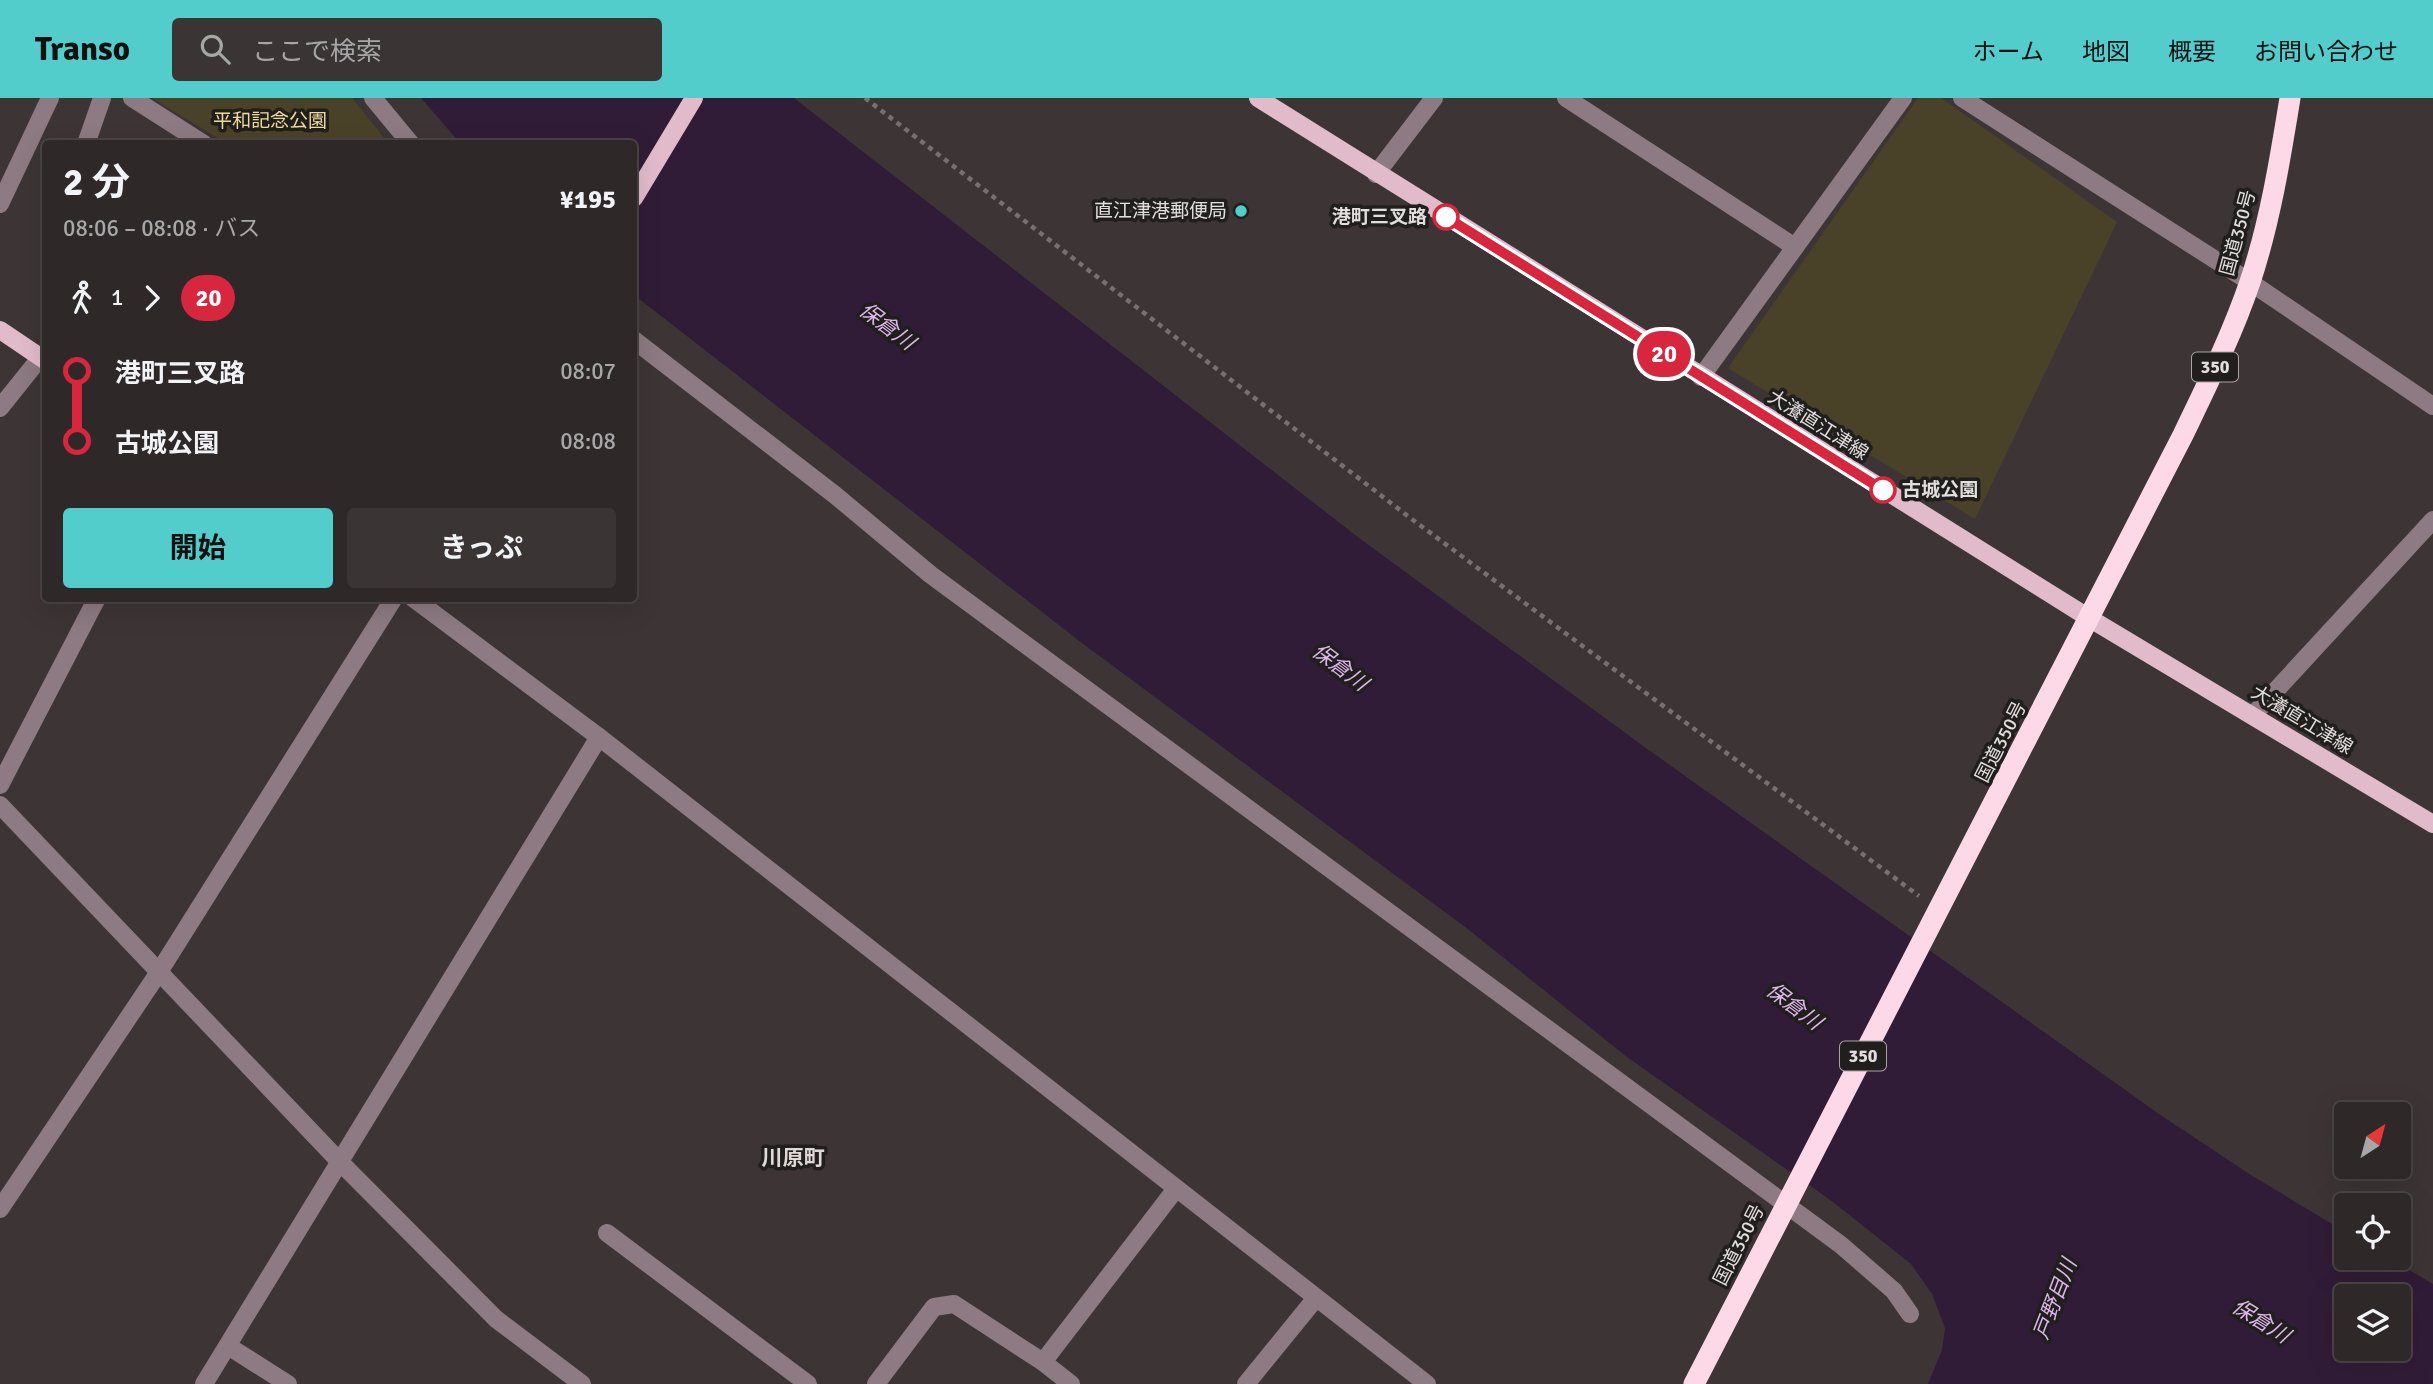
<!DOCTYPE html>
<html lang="ja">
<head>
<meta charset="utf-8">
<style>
  :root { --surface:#2e2828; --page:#3a3434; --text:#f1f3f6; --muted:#a7a6a8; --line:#494445; --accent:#53cdcb }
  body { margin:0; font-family:Signika,"Noto Sans JP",sans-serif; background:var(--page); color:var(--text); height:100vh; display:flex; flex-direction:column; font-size:26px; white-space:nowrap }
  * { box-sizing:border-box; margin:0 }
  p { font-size:23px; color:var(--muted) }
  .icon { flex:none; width:38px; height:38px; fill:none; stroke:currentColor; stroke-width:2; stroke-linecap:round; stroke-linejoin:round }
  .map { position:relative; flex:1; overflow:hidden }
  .details { position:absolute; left:42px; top:42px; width:595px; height:462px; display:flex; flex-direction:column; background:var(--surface); border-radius:7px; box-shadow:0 7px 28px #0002,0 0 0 2px var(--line) }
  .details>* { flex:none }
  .badge { padding:0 14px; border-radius:23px; font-size:24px; line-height:46px }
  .needle { width:46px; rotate:36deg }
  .buttons { position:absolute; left:2334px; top:1004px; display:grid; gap:14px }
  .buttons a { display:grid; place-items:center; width:77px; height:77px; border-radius:7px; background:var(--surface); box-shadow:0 7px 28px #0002,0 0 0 2px var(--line); font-size:35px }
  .map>.badge { position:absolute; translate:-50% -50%; box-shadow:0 0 0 4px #fff }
  .legs { display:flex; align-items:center; gap:10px; height:77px; padding:0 21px; font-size:23px }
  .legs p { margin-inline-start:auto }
  .overview { display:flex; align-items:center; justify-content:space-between; height:119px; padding:0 21px }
  h1 { font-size:38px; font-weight:700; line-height:52px }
  .primary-button { display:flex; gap:14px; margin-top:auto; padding:14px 21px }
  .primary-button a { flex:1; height:80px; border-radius:7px; background:var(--accent); color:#111; font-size:28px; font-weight:700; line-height:80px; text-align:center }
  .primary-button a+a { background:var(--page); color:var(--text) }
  ul { padding:0 21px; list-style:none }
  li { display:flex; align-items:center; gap:24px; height:70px; font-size:26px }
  li i { display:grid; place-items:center; width:10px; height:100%; margin:0 9px; background:currentColor }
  li i::after { content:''; width:18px; height:18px; margin:-9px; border:5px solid; border-radius:50%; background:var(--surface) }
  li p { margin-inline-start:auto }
  li:first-child i { background:linear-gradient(#0000 50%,currentColor 0) }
  li:last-child i { background:linear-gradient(currentColor 50%,#0000 0) }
  header { display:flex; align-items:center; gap:42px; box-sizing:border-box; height:98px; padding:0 35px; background:var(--accent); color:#111 }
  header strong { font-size:33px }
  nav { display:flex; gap:38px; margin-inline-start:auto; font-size:24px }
  .search { width:490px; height:63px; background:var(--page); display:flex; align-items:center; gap:18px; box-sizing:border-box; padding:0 24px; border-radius:7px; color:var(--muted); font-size:26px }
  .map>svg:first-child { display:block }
  .green { fill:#4a4228 }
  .water { fill:#311c37; fill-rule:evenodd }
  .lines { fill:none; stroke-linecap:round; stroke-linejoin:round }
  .path { stroke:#777070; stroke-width:4.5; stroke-dasharray:5 5; stroke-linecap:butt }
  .minor { stroke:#8d7a82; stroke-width:18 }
  .major { stroke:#e2bbcb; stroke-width:18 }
  .highway { stroke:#fdd8e7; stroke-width:21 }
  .line-1-casing { stroke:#fff; stroke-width:16 }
  .line-1 { stroke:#d7263d; stroke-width:10 }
  .poi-dot { fill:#53cdcb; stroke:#211e1e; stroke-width:2.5 }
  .stop-1-dot { fill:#fff; stroke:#d7263d; stroke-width:3.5 }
  .labels { text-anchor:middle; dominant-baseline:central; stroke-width:7; stroke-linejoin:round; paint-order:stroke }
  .shield { fill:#211e1e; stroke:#a9a4a4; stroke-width:2 }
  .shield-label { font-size:18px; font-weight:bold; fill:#e3dede }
  .park-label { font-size:19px; fill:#efda98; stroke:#211e1e }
  .poi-label { font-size:19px; fill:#e3dede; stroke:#211e1e; text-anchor:end }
  .stop-label { font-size:19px; font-weight:bold; fill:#e3dede; stroke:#211e1e; text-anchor:end }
  .street-label { font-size:19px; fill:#e3dede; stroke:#211e1e }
  .water-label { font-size:21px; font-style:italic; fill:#deb5eb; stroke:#211e1e }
  .neighbourhood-label { font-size:21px; font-weight:bold; fill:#e1d7d6; stroke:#211e1e }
</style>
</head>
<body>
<header>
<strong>Transo</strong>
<div class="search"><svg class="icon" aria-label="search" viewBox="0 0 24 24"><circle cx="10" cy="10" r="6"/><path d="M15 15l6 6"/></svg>ここで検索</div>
<nav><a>ホーム</a><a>地図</a><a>概要</a><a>お問い合わせ</a></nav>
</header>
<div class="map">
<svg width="2433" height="1286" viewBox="0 0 2433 1286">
  <rect width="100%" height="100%" fill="#3d3535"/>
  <g class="green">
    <path d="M 152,0 L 352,0 L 388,45 L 226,45 Z"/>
    <path d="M 1918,0 L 1941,0 L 2117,124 L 1975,421 L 1728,270 Z"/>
  </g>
  <path class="water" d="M 421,0 L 794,0 L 1359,440 L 1646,650 L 2159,1016 L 2251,1077 L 2347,1135 L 2347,1160 L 2389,1160 L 2433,1186 L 2433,1286 L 1928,1286 L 1942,1252 L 1945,1230 L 1932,1196 L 1911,1166 L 1833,1104 L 1627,959 L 1469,832 L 1078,542 L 634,197 L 634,46 L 460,45 ZM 2347,1199 L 2399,1199 L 2399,1251 L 2347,1251 Z"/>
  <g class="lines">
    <path class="path" d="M 865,0 L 1409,419 L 1919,798"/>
    <g class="minor">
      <path d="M 132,0 L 204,46"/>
      <path d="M 373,0 L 411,46"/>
      <path d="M 1566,0 L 1795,149"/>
      <path d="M 1962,0 L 2250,184 L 2433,308"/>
      <path d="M 86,46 L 102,0"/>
      <path d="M 1376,76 L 1434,0"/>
      <path d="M 0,106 L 50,0"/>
      <path d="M 634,242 L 835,397 L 931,477 L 1841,1147 L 1894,1193 L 1910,1216"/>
      <path d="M 1701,279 L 1903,0"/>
      <path d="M 0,310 L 40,260"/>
      <path d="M 413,500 L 599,639 L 1427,1286"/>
      <path d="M 2254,616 L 2433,422"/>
      <path d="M 0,687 L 97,500"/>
      <path d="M 0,707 L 341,1065 L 496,1221 L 582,1286"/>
      <path d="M 0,1111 L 159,874 L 394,500"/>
      <path d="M 607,1135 L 808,1286"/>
      <path d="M 228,1248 L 288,1286"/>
      <path d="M 204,1286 L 599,639"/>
      <path d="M 876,1286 L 934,1209 L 954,1206 L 1043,1264"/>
      <path d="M 1071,1286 L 1043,1264 L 1175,1092"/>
      <path d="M 1246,1286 L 1316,1200"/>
    </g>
    <g class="major">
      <path d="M 1258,0 L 2089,520 L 2433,726"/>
      <path d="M 634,100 L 694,0"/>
      <path d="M 0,232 L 46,263"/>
    </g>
    <path class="highway" d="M 1694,1286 L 2183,337 C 2207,287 2232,237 2250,184 C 2270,124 2280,62 2290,0"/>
  </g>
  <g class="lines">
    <g class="line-1-casing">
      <path id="line-1" d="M 1446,119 L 1883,392"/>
    </g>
    <use href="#line-1" class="line-1"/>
  </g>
  <circle class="poi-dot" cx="1241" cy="113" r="7"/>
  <g class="stop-1-dot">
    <circle cx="1446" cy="119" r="12"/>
    <circle cx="1883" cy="392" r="12"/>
  </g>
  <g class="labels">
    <g class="shield">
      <rect x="2192" y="254.5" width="46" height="29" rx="5"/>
      <rect x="1840" y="943.5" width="46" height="29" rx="5"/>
    </g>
    <g class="shield-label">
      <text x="2215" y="269">350</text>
      <text x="1863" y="958">350</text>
    </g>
    <g class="park-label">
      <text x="270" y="23">平和記念公園</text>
    </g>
    <g class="poi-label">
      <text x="1227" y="113">直江津港郵便局</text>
    </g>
    <g class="stop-label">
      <text x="1427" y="119">港町三叉路</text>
      <text x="1902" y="392" text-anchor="start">古城公園</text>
    </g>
    <g class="street-label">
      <text transform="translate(2238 135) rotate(-75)">国道350号</text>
      <text transform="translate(1818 327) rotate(32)">大瀁直江津線</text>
      <text transform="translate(2302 622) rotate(31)">大瀁直江津線</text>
      <text transform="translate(2001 644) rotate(-63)">国道350号</text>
      <text transform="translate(1739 1147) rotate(-63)">国道350号</text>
    </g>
    <g class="water-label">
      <text transform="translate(887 228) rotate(37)">保倉川</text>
      <text transform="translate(1340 569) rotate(37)">保倉川</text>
      <text transform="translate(1794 908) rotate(37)">保倉川</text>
      <text transform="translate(2055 1201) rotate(-69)">戸野目川</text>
      <text transform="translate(2261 1223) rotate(32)">保倉川</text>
    </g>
    <g class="neighbourhood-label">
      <text x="793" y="1060">川原町</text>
    </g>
  </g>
</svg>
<div class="buttons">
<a><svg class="needle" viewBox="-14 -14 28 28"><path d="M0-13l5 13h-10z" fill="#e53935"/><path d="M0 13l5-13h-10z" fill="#a7a6a8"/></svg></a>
<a><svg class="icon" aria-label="locate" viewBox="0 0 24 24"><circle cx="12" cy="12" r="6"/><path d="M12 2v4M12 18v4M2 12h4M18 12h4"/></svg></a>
<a><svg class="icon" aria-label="layers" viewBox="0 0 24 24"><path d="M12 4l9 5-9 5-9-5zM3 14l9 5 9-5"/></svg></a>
</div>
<b class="badge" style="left:1664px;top:256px;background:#d7263d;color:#fff">20</b>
<section class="details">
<div class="overview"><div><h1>2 分</h1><p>08:06 – 08:08 · バス</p></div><b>¥195</b></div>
<div class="legs"><svg class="icon" aria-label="walk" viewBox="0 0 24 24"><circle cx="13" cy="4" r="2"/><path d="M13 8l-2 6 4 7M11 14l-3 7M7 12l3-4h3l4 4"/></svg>1<svg class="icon" aria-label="forward" viewBox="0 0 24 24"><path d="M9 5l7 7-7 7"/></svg><b class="badge" style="background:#d7263d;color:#fff">20</b></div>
<ul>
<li><i style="color:#d7263d"></i><b>港町三叉路</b><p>08:07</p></li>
<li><i style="color:#d7263d"></i><b>古城公園</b><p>08:08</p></li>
</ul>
<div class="primary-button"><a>開始</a><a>きっぷ</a></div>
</section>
</div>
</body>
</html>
